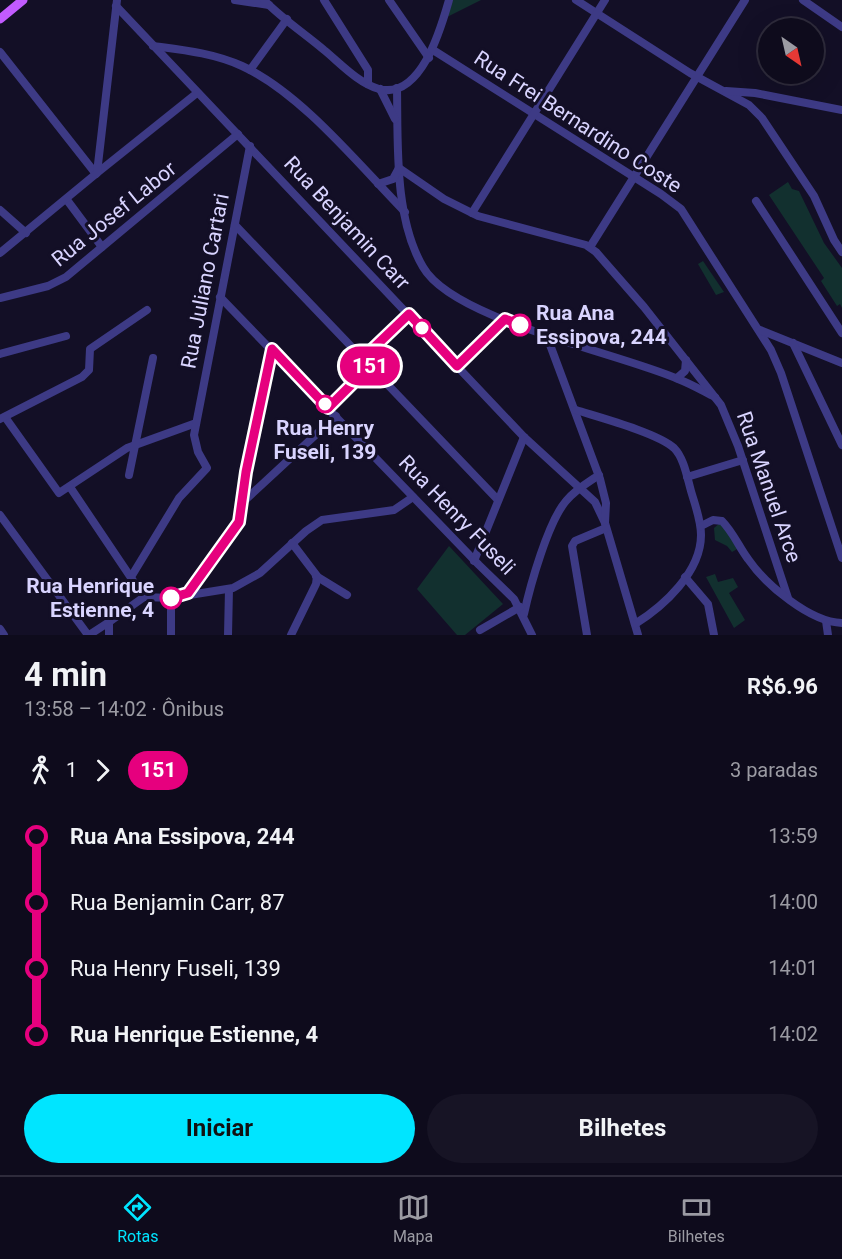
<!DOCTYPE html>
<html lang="pt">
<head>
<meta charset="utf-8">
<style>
  :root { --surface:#0e0b1c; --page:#171425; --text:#f1f3f6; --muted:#9b9ba3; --line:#2e2b3b; --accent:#00e5ff }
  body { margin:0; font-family:Roboto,sans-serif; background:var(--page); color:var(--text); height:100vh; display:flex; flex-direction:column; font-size:22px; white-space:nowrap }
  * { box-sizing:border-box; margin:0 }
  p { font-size:20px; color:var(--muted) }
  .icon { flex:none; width:33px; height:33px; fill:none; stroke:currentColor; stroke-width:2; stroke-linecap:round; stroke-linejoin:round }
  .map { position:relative; height:635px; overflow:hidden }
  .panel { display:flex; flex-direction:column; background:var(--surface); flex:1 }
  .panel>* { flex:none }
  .badge { padding:0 12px; border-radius:20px; font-size:21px; line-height:39px }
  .needle { width:39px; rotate:146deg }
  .buttons { position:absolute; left:758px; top:18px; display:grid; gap:12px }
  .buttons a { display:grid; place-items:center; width:66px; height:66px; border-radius:50%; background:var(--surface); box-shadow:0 6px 24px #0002,0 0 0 2px var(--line); font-size:30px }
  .map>.badge { position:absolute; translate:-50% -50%; box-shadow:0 0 0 3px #fff }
  .legs { display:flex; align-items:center; gap:9px; height:66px; padding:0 24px; font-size:20px }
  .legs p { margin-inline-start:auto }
  .headline { display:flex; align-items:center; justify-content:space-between; height:102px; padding:0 24px }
  h1 { font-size:33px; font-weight:700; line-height:45px }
  .button { display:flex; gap:12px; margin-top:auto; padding:12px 24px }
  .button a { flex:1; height:69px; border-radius:36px; background:var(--accent); color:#111; font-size:24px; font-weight:700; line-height:69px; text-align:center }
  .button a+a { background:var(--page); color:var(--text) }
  ul { padding:0 24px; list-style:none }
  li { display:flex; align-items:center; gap:21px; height:66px; font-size:22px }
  li i { display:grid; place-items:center; width:9px; height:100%; margin:0 8px; background:currentColor }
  li i::after { content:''; width:15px; height:15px; margin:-8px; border:4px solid; border-radius:50%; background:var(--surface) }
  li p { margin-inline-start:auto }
  li:first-child i { background:linear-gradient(#0000 50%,currentColor 0) }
  li:last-child i { background:linear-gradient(currentColor 50%,#0000 0) }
  .tabs { display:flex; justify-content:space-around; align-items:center; height:84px; border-top:2px solid var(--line); background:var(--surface); font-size:16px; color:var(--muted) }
  .tabs a { display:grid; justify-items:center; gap:3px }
  .tabs .active { color:var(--accent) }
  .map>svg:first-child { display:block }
  .green { fill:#12302f }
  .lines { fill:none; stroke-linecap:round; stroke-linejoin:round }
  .minor { stroke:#3d3a85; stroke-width:8 }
  .major { stroke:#c25bff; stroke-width:9 }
  .line-1-casing { stroke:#fff; stroke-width:14 }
  .line-1 { stroke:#e6007e; stroke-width:9 }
  .stop-1-dot { fill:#fff; stroke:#e6007e; stroke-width:3 }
  .labels { text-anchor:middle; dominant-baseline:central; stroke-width:6; stroke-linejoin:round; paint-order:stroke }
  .street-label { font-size:21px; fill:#d9d4ff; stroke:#130f26 }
  .stop-label { font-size:21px; font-weight:bold; fill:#d9d4ff; stroke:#130f26; text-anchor:start }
</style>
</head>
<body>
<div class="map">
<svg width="842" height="635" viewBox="0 0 842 635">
  <rect width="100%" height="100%" fill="#130f26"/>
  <g class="green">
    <path d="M 449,0 L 481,0 L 443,19 Z"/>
    <path d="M 788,182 L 792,189 L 799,191 L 824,243 L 842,268 L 842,308 L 840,304 L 837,306 L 821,281 L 824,278 L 769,195 Z"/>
    <path d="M 703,261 L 724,292 L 716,295 L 698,264 Z"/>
    <path d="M 721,522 L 739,548 L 732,552 L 727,546 L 715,540 L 714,528 Z"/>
    <path d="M 449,546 L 503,604 L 465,635 L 457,635 L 417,589 Z"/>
    <path d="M 715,574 L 718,582 L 733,578 L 738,587 L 729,593 L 745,620 L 734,628 L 706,577 Z"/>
  </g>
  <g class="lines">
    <g class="minor">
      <path d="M 235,0 L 269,5"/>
      <path d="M 264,0 C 281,18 304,33 324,50 C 340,63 358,83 379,89 C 421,100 441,28 449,0"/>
      <path d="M 324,0 L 368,70 L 368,84"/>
      <path d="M 389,0 L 429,58"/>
      <path d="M 576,0 L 690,73 L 749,105 L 762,118 L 814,196 L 834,240 L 842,252"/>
      <path d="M 803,0 L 842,27"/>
      <path d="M 116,6 L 524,437 L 595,502 L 605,523 L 638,635"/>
      <path d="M 153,46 C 183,50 213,53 242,66 C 301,93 359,165 405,212"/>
      <path d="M 433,50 L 661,194 L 681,209 L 771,350 L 781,373 L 842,558"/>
      <path d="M 0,52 L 96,174"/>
      <path d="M 250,70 L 287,19"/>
      <path d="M 397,88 C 398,143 394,218 423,267 C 453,320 619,353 678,379 C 691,384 703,391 715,397"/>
      <path d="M 380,89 L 395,119"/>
      <path d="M 726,91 L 755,93 L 842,110"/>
      <path d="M 97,173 L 197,93"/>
      <path d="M 378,184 L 393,179 L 399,168 L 444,199 L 478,216 L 586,245 L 596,252 L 644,307 L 721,405 L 738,446 L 788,598"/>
      <path d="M 67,200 L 102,247"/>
      <path d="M 756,201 L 842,333"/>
      <path d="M 0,210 L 26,233"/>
      <path d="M 472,213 L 605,0"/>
      <path d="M 235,225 L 498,500"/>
      <path d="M 590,247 L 745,0"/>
      <path d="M 0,253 L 97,173 L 117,0"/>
      <path d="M 220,297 L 479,565 L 514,599 L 532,635"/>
      <path d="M 0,298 L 48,286 L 66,277 L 238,134"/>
      <path d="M 760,330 L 842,363"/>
      <path d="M 546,334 L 600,479 L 606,503 L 605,523"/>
      <path d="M 793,343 L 842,445"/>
      <path d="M 0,354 L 66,336"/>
      <path d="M 363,359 L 409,314"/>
      <path d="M 457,366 L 505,319"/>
      <path d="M 677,378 L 685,371 L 686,360"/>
      <path d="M 328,408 L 370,366"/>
      <path d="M 576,410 C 598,417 658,433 674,448 C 684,458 687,477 691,491 C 695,505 701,520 701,535 C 701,572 664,606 635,624"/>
      <path d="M 5,417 L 59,493 L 127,448 L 196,423"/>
      <path d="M 0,419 L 82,377 L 89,370 L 90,349 L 147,310"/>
      <path d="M 129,475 L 153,358"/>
      <path d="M 687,477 L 743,460"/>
      <path d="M 70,487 L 144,597"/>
      <path d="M 243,502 L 336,416"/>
      <path d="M 0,515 L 88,635"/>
      <path d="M 701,526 L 713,520 L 722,521 C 733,532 739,547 748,559 C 766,585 810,622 842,623"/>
      <path d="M 474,561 L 524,437"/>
      <path d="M 316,576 L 347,595"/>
      <path d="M 131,577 L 179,498 L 207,468 L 198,452 L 194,435 L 250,146"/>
      <path d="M 685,577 L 708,604 L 714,635"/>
      <path d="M 188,593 L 239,522 L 246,472 L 272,349"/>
      <path d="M 144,597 L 171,598 L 233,588 L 260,573 L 306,531 L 322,520 L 394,510 L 413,497"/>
      <path d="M 524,614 C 530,586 548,522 566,501 C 575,490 587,483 599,475"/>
      <path d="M 826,621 L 828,635"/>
      <path d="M 0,629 L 4,635"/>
      <path d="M 480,630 L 520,607"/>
      <path d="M 89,635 L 109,622"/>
      <path d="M 109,635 L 109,622 L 144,597"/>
      <path d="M 171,635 L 171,598"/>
      <path d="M 228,635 L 229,589"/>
      <path d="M 291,635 L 316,584 L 317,576 L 292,543"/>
      <path d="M 587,635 L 572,546 L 575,541 L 606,528"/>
    </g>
    <path class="major" d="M 0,19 L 23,0"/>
  </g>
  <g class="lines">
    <g class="line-1-casing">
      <path id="line-1" d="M 171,598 L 188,593 L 239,522 L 246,472 L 272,349 L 328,408 L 370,366 L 363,358 L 409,314 L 457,366 L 505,319 L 520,325"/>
    </g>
    <use href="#line-1" class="line-1"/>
  </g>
  <g class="stop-1-dot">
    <circle cx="520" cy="325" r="10"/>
    <circle cx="422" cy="328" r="8"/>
    <circle cx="325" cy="404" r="8"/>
    <circle cx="171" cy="598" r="10"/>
  </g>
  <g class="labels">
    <g class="street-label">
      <text transform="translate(578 122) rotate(33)">Rua Frei Bernardino Coste</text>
      <text transform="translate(114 214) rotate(-39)">Rua Josef Labor</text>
      <text transform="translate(347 223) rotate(47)">Rua Benjamin Carr</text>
      <text transform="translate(205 281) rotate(-79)">Rua Juliano Cartari</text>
      <text transform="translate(769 487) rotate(71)">Rua Manuel Arce</text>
      <text transform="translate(457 515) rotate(46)">Rua Henry Fuseli</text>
    </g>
    <g class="stop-label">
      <text x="536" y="313">Rua Ana<tspan x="536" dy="24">Essipova, 244</tspan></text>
      <text x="325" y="428" text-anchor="middle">Rua Henry<tspan x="325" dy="24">Fuseli, 139</tspan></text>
      <text x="154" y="586" text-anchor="end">Rua Henrique<tspan x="154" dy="24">Estienne, 4</tspan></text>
    </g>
  </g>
</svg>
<div class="buttons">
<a><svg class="needle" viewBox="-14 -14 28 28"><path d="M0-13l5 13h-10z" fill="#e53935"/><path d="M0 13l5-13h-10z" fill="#9b9ba3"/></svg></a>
</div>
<b class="badge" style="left:370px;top:366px;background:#e6007e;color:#fff">151</b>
</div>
<section class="panel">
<div class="headline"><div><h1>4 min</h1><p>13:58 – 14:02 · Ônibus</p></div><b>R$6.96</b></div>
<div class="legs"><svg class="icon" aria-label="walk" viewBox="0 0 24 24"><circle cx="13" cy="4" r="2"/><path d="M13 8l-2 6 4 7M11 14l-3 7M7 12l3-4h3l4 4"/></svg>1<svg class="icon" aria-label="forward" viewBox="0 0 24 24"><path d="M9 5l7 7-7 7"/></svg><b class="badge" style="background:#e6007e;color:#fff">151</b><p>3 paradas</p></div>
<ul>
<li><i style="color:#e6007e"></i><b>Rua Ana Essipova, 244</b><p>13:59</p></li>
<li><i style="color:#e6007e"></i><span>Rua Benjamin Carr, 87</span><p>14:00</p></li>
<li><i style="color:#e6007e"></i><span>Rua Henry Fuseli, 139</span><p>14:01</p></li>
<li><i style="color:#e6007e"></i><b>Rua Henrique Estienne, 4</b><p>14:02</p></li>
</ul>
<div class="button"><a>Iniciar</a><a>Bilhetes</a></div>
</section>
<nav class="tabs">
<a class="active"><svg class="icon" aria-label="directions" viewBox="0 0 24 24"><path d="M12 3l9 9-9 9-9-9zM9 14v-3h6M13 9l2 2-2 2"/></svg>Rotas</a>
<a><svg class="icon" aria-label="map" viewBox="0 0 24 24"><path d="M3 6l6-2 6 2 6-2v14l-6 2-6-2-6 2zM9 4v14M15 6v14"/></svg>Mapa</a>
<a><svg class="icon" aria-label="tickets" viewBox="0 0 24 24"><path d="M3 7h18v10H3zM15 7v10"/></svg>Bilhetes</a>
</nav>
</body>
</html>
